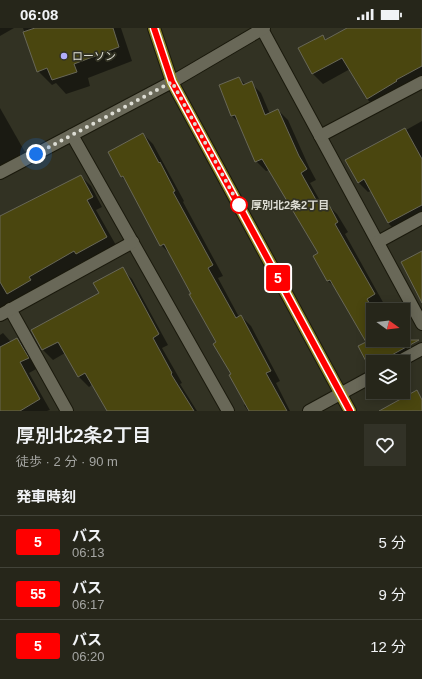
<!DOCTYPE html>
<html lang="ja">
<head>
<meta charset="utf-8">
<style>
  :root { --surface:#26261a; --page:#323227; --text:#f1f3f6; --muted:#a4a5a2; --line:#424339 }
  body { margin:0; font-family:Arial,"Noto Sans JP",sans-serif; background:var(--page); color:var(--text); height:100vh; display:flex; flex-direction:column; font-size:15px; white-space:nowrap }
  * { box-sizing:border-box; margin:0 }
  p { font-size:13px; color:var(--muted) }
  .icon { flex:none; width:22px; height:22px; fill:none; stroke:currentColor; stroke-width:2; stroke-linecap:round; stroke-linejoin:round }
  .map { position:relative; height:383px; overflow:hidden }
  .panel { display:flex; flex-direction:column; background:var(--surface); flex:1 }
  .panel>* { flex:none }
  .badge { padding:0 8px; border-radius:3px; font-size:14px; line-height:26px }
  .needle { width:26px; rotate:105deg }
  .buttons { position:absolute; left:366px; top:275px; display:grid; gap:8px }
  .buttons a { display:grid; place-items:center; width:44px; height:44px; border-radius:0px; background:var(--surface); box-shadow:0 2px 10px #0003,0 0 0 1px var(--line); font-size:20px }
  .you { position:absolute; width:20px; height:20px; margin:-10px; border:3px solid #fff; border-radius:50%; background:#1a73e8; box-shadow:0 0 0 6px #1a73e833 }
  .map>.badge { position:absolute; translate:-50% -50%; box-shadow:0 0 0 2px #fff }
  h2 { padding:0 16px; font-size:15px; line-height:36px }
  .round { display:grid; place-items:center; flex:none; width:42px; height:42px; border-radius:0px; background:var(--page) }
  .summary { display:flex; align-items:center; justify-content:space-between; height:68px; padding:0 16px }
  h1 { font-size:19px; font-weight:600; line-height:30px }
  ul { padding:0; list-style:none }
  li { display:flex; align-items:center; gap:12px; height:52px; padding:0 16px; border-top:1px solid var(--line) }
  li div { flex:1 }
  li b { display:block; font-size:15px }
  li em { font-style:normal }
  li .badge { min-width:44px; font-weight:700; text-align:center }
  .status { display:flex; justify-content:space-between; align-items:center; height:28px; padding:0 20px; background:var(--surface); direction:ltr }
  .status svg { height:11px; fill:currentColor }
  .map>svg:first-child { display:block }
  .shadow { fill:#0007 }
  .building { fill:#4a460f; stroke:#686757 }
  .lines { fill:none; stroke-linecap:round; stroke-linejoin:round }
  .minor-casing { stroke:#1a190c; stroke-width:14 }
  .major-casing { stroke:#1a190c; stroke-width:14 }
  .minor { stroke:#696858; stroke-width:12 }
  .major { stroke:#8b8527; stroke-width:12 }
  .line-casing { stroke:#fff; stroke-width:9 }
  .line { stroke:#f00; stroke-width:6 }
  .walk { stroke:#ddddd4; stroke-width:4; stroke-dasharray:0 7.2 }
  .poi-dot { fill:#b1adfa; stroke:#323223; stroke-width:1.5 }
  .stop-dot { fill:#fff; stroke:#f00; stroke-width:2 }
  .labels { text-anchor:middle; dominant-baseline:central; stroke-width:3.5; stroke-linejoin:round; paint-order:stroke }
  .poi-label { font-size:11px; fill:#ddddd4; stroke:#323223; text-anchor:start }
  .stop-label { font-size:11px; font-weight:bold; fill:#ddddd4; stroke:#323223; text-anchor:start }
</style>
</head>
<body>
<div class="status"><b>06:08</b><svg viewBox="0 0 49 12"><path d="M0 12V9h3v3zM5 12V6h3v6zM10 12V3h3v9zM15 12V0h3v12zM26 1h20v11H26zM47 4h2v5h-2z"/></svg></div>
<div class="map">
<svg width="422" height="383" viewBox="0 0 422 383">
  <rect width="100%" height="100%" fill="#323223"/>
  <g class="shadow">
    <path d="M 0,0 L 14,0 L 0,8 Z"/>
    <path d="M 23,0 L 121,0 L 132,33 L 88,50 L 90,58 L 66,66 L 56,55 L 52,57 L 38,43 Z"/>
    <path d="M 348,0 L 422,0 L 422,53 L 377,81 L 367,71 L 350,41 L 323,56 L 313,46 L 300,20 L 322,8 L 327,12 Z"/>
    <path d="M 239,50 L 246,57 L 251,55 L 261,65 L 270,86 L 278,82 L 288,92 L 309,139 L 316,152 L 310,155 L 323,178 L 327,176 L 337,186 L 348,204 L 345,206 L 384,276 L 376,281 L 377,282 L 373,282 L 373,312 L 402,312 L 413,331 L 403,334 L 373,334 L 373,342 L 370,339 L 359,318 L 367,314 L 337,261 L 328,253 L 314,228 L 319,225 L 270,142 L 266,143 L 256,133 L 239,95 L 232,88 Z"/>
    <path d="M 0,80 L 25,124 L 0,139 Z"/>
    <path d="M 422,93 L 422,191 L 398,205 L 388,195 L 371,163 L 368,164 L 358,154 L 406,102 Z"/>
    <path d="M 143,106 L 153,116 L 184,173 L 183,174 L 223,248 L 218,250 L 239,289 L 241,288 L 251,298 L 280,353 L 276,355 L 290,383 L 248,383 L 244,377 L 246,376 L 192,266 L 171,227 L 161,217 L 128,155 L 122,149 L 109,124 Z"/>
    <path d="M 81,148 L 91,158 L 102,179 L 96,182 L 117,219 L 87,235 L 84,233 L 0,284 L 0,189 Z"/>
    <path d="M 122,241 L 132,251 L 168,317 L 162,320 L 182,355 L 180,356 L 197,383 L 108,383 L 93,356 L 89,359 L 79,349 L 65,325 L 53,332 L 43,322 L 32,303 L 100,266 Z"/>
    <path d="M 3,305 L 11,314 L 17,311 L 27,321 L 38,340 L 29,345 L 50,382 L 47,383 L 0,383 L 0,307 Z"/>
  </g>
  <g class="building">
    <path d="M 35,0 L 113,0 L 119,19 L 74,36 L 77,44 L 52,52 L 47,40 L 37,44 L 23,4 Z"/>
    <path d="M 347,0 L 422,0 L 422,38 L 396,52 L 397,53 L 367,71 L 342,30 L 312,46 L 298,20 L 323,7 L 325,12 Z"/>
    <path d="M 239,49 L 243,57 L 252,53 L 265,87 L 278,81 L 299,128 L 307,141 L 301,145 L 320,179 L 328,175 L 338,194 L 335,196 L 375,266 L 367,271 L 373,282 L 373,312 L 419,312 L 379,334 L 373,334 L 373,337 L 369,339 L 358,318 L 366,314 L 330,252 L 327,253 L 313,228 L 318,225 L 262,131 L 255,134 L 235,87 L 231,88 L 219,57 Z"/>
    <path d="M 405,100 L 422,131 L 422,177 L 388,195 L 364,151 L 358,155 L 345,132 Z"/>
    <path d="M 143,105 L 159,135 L 160,134 L 175,163 L 173,164 L 213,237 L 208,240 L 236,290 L 241,287 L 271,343 L 266,345 L 287,383 L 249,383 L 229,347 L 231,346 L 213,316 L 216,314 L 189,266 L 191,266 L 164,216 L 160,218 L 123,148 L 121,149 L 108,124 Z"/>
    <path d="M 81,147 L 93,169 L 87,172 L 107,209 L 76,226 L 74,223 L 29,249 L 31,252 L 7,266 L 0,254 L 0,188 Z"/>
    <path d="M 422,223 L 422,275 L 401,234 Z"/>
    <path d="M 123,239 L 159,306 L 153,310 L 172,345 L 171,346 L 194,383 L 107,383 L 85,345 L 78,349 L 58,314 L 42,322 L 31,302 L 99,265 L 93,255 Z"/>
    <path d="M 17,310 L 29,330 L 20,334 L 40,371 L 20,383 L 0,383 L 0,319 Z"/>
    <path d="M 417,362 L 422,372 L 422,383 L 379,383 Z"/>
  </g>
  <g class="lines">
    <g class="minor-casing">
      <g id="minor">
        <path d="M 262,1 L 422,296"/>
        <path d="M 72,107 L 228,383"/>
        <path d="M 320,108 L 422,54"/>
        <path d="M 0,145 L 172,54 L 264,0"/>
        <path d="M 378,214 L 422,190"/>
        <path d="M 10,281 L 67,383"/>
        <path d="M 0,287 L 133,214"/>
        <path d="M 398,334 L 422,321"/>
        <path d="M 309,383 L 373,348"/>
      </g>
    </g>
    <g class="major-casing">
      <path id="major" d="M 154,0 L 172,54 L 350,383"/>
    </g>
    <use href="#minor" class="minor"/>
    <use href="#major" class="major"/>
  </g>
  <g class="lines">
    <g class="line-casing">
      <path id="line" d="M 154,0 L 172,54 L 350,383"/>
    </g>
    <use href="#line" class="line"/>
    <path class="walk" d="M 36,126 L 172,54 L 239,177"/>
  </g>
  <circle class="poi-dot" cx="64" cy="28" r="4"/>
  <circle class="stop-dot" cx="239" cy="177" r="8"/>
  <g class="labels">
    <g class="poi-label">
      <text x="72" y="28">ローソン</text>
    </g>
    <g class="stop-label">
      <text x="251" y="177">厚別北2条2丁目</text>
    </g>
  </g>
</svg>
<div class="buttons">
<a><svg class="needle" viewBox="-14 -14 28 28"><path d="M0-13l5 13h-10z" fill="#e53935"/><path d="M0 13l5-13h-10z" fill="#a4a5a2"/></svg></a>
<a><svg class="icon" aria-label="layers" viewBox="0 0 24 24"><path d="M12 4l9 5-9 5-9-5zM3 14l9 5 9-5"/></svg></a>
</div>
<div class="you" style="left:36px;top:126px"></div>
<b class="badge" style="left:278px;top:250px;background:#f00;color:#fff">5</b>
</div>
<section class="panel">
<div class="summary"><div><h1>厚別北2条2丁目</h1><p>徒歩 · 2 分 · 90 m</p></div><a class="round"><svg class="icon" aria-label="heart" viewBox="0 0 24 24"><path d="M12 20l-8-8c-3-5 5-10 8-4 3-6 11-1 8 4z"/></svg></a></div>
<h2>発車時刻</h2>
<ul>
<li><span class="badge" style="background:#f00;color:#fff">5</span><div><b>バス</b><p>06:13</p></div><em>5 分</em></li>
<li><span class="badge" style="background:#f00;color:#fff">55</span><div><b>バス</b><p>06:17</p></div><em>9 分</em></li>
<li><span class="badge" style="background:#f00;color:#fff">5</span><div><b>バス</b><p>06:20</p></div><em>12 分</em></li>
</ul>
</section>
</body>
</html>
